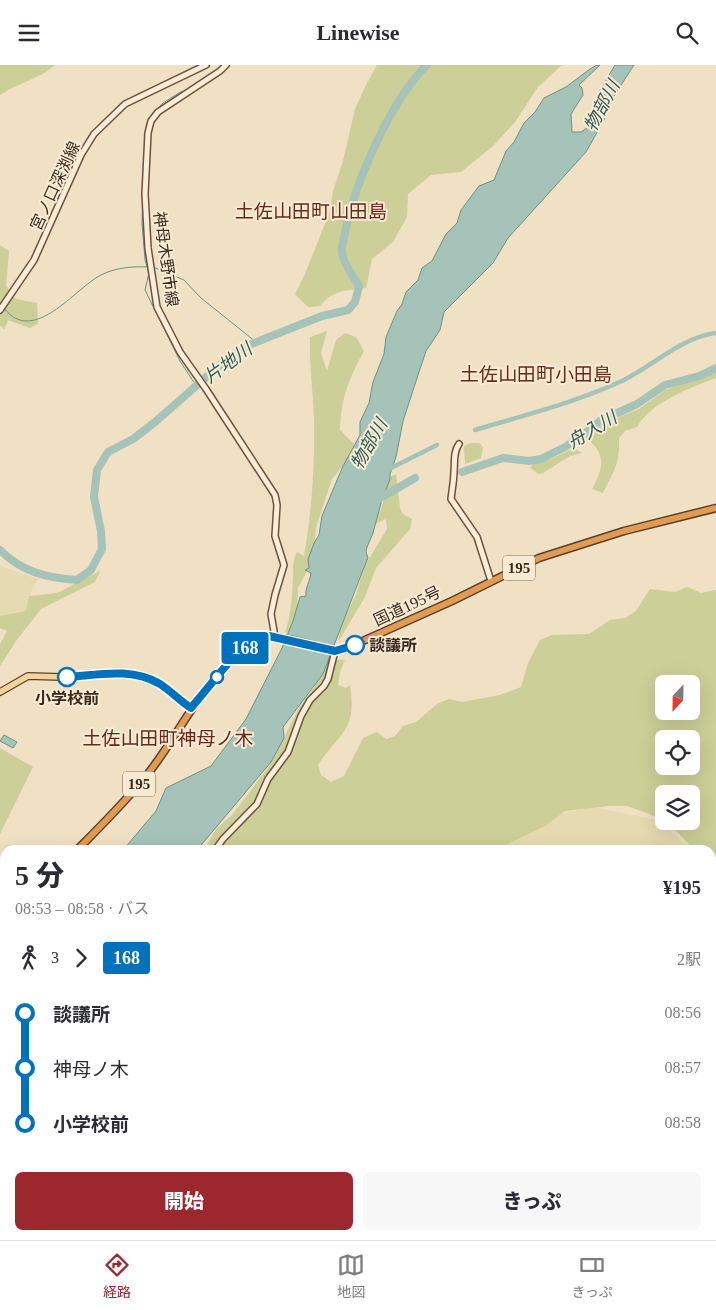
<!DOCTYPE html>
<html lang="ja">
<head>
<meta charset="utf-8">
<style>
  :root { --surface:#fff; --page:#f7f7f7; --text:#2b2b33; --muted:#7c7c81; --line:#e1e1e2; --accent:#9d272f }
  body { margin:0; font-family:"Times New Roman","Noto Sans JP",serif; background:var(--page); color:var(--text); height:100vh; display:flex; flex-direction:column; font-size:19px; white-space:nowrap }
  * { box-sizing:border-box; margin:0 }
  p { font-size:16px; color:var(--muted) }
  .icon { flex:none; width:28px; height:28px; fill:none; stroke:currentColor; stroke-width:2; stroke-linecap:round; stroke-linejoin:round }
  .map { position:relative; flex:1; overflow:hidden }
  .sheet { position:absolute; left:0px; top:780px; width:716px; height:395px; display:flex; flex-direction:column; background:var(--surface); border-radius:15px 15px 0 0; box-shadow:0 5px 20px #0002 }
  .sheet>* { flex:none }
  .badge { padding:0 10px; border-radius:4px; font-size:18px; line-height:32px }
  .needle { width:32px; rotate:202deg }
  .fabs { position:absolute; left:655px; top:610px; display:grid; gap:10px }
  .fabs a { display:grid; place-items:center; width:45px; height:45px; border-radius:8px; background:var(--surface); box-shadow:0 5px 20px #0002; font-size:25px }
  .map>.badge { position:absolute; translate:-50% -50%; box-shadow:0 0 0 2px #fff }
  .legs { display:flex; align-items:center; gap:8px; height:55px; padding:0 15px; font-size:16px }
  .legs p { margin-inline-start:auto }
  .head { display:flex; align-items:center; justify-content:space-between; height:85px; padding:0 15px }
  h1 { font-size:28px; font-weight:800; line-height:38px }
  .cta { display:flex; gap:10px; margin-top:auto; padding:10px 15px }
  .cta a { flex:1; height:58px; border-radius:8px; background:var(--accent); color:#fff; font-size:20px; font-weight:800; line-height:58px; text-align:center }
  .cta a+a { background:var(--page); color:var(--text) }
  ul { padding:0 15px; list-style:none }
  li { display:flex; align-items:center; gap:18px; height:55px; font-size:19px }
  li i { display:grid; place-items:center; width:8px; height:100%; margin:0 6px; background:currentColor }
  li i::after { content:''; width:12px; height:12px; margin:-6px; border:4px solid; border-radius:50%; background:var(--surface) }
  li p { margin-inline-start:auto }
  li:first-child i { background:linear-gradient(#0000 50%,currentColor 0) }
  li:last-child i { background:linear-gradient(currentColor 50%,#0000 0) }
  header { display:flex; justify-content:space-between; align-items:center; height:65px; padding:0 15px; background:var(--surface); font-size:22px; font-weight:800 }
  .menu { display:flex; justify-content:space-around; align-items:center; height:70px; border-top:1px solid var(--line); background:var(--surface); font-size:14px; color:var(--muted) }
  .menu a { display:grid; justify-items:center; gap:2px }
  .menu .current { color:var(--accent) }
  .map>svg:first-child { display:block }
  .farmland { fill:#e6dab1 }
  .green { fill:#cccf97; fill-rule:evenodd }
  .water { fill:#a6c3b9; stroke:#6c9286 }
  .lines { fill:none; stroke-linecap:round; stroke-linejoin:round }
  .stream { stroke:#6c9286; stroke-width:1 }
  .canal { stroke:#a6c3b9; stroke-width:4.5 }
  .river { stroke:#a6c3b9; stroke-width:8 }
  .secondary-casing { stroke:#6e523d; stroke-width:8 }
  .primary-casing { stroke:#59402e; stroke-width:8 }
  .highway-casing { stroke:#59402e; stroke-width:9 }
  .secondary { stroke:#faeed8; stroke-width:5 }
  .primary { stroke:#f4d39b; stroke-width:5.5 }
  .highway { stroke:#e29b52; stroke-width:6 }
  .rail-casing { stroke:#3b2b1e; stroke-width:3 }
  .rail { stroke:#f7ebd4; stroke-width:1; stroke-dasharray:4; stroke-linecap:butt }
  .line-1-casing { stroke:#fff; stroke-width:11 }
  .line-1 { stroke:#0072bc; stroke-width:8 }
  .stop-1-dot { fill:#fff; stroke:#0072bc; stroke-width:2.5 }
  .labels { text-anchor:middle; dominant-baseline:central; stroke-width:4; stroke-linejoin:round; paint-order:stroke }
  .shield { fill:#f7ebd4; stroke:#736555; stroke-width:1 }
  .shield-label { font-size:15px; font-weight:bold; fill:#3b2b1e }
  .street-label { font-size:16px; fill:#3b2b1e; stroke:#f7ebd4 }
  .stop-label { font-size:16px; font-weight:bold; fill:#3b2b1e; stroke:#f7ebd4; text-anchor:start }
  .water-label { font-size:18px; font-style:italic; fill:#2d5b56; stroke:#f7ebd4 }
  .quarter-label { font-size:19px; fill:#6a281c; stroke:#f7ebd4 }
</style>
</head>
<body>
<header><svg class="icon" aria-label="menu" viewBox="0 0 24 24"><path d="M4 6h16M4 12h16M4 18h16"/></svg>Linewise<svg class="icon" aria-label="search" viewBox="0 0 24 24"><circle cx="10" cy="10" r="6"/><path d="M15 15l6 6"/></svg></header>
<div class="map">
<svg width="716" height="1175" viewBox="0 0 716 1175">
  <rect width="100%" height="100%" fill="#f0e0c4"/>
  <g class="farmland">
    <path d="M 0,501 L 38,514 L 29,531 L 27,546 L 0,551 Z"/>
    <path d="M 594,742 L 661,756 L 689,785 L 487,785 L 502,782 L 560,749 Z"/>
    <path d="M 272,1170 L 402,1170 L 367,1175 L 276,1175 Z"/>
  </g>
  <g class="green">
    <path d="M 0,0 L 55,0 C 40,14 17,18 0,30 Z"/>
    <path d="M 377,0 L 562,0 L 538,22 L 515,57 L 492,82 L 461,107 L 431,110 L 408,129 L 407,152 L 393,177 L 372,194 L 366,223 C 346,226 334,224 320,241 L 308,242 L 295,229 L 305,209 L 330,146 L 333,126 L 343,96 L 355,44 L 365,22 Z"/>
    <path d="M 0,180 L 9,186 L 6,221 L 16,234 L 37,238 L 38,259 L 30,263 L 8,255 L 4,265 L 0,260 Z"/>
    <path d="M 327,266 L 321,288 L 327,306 L 336,275 L 345,268 L 356,272 L 364,286 C 349,313 341,333 340,365 L 354,379 L 347,396 L 332,414 L 316,462 L 314,485 L 308,504 L 298,523 L 297,549 L 290,567 L 285,568 C 291,550 292,532 293,513 C 294,501 291,500 297,487 L 304,491 C 312,446 315,399 314,353 C 313,326 309,299 310,272 Z"/>
    <path d="M 716,306 L 716,313 C 690,323 651,337 637,362 L 625,366 L 619,373 C 620,400 614,405 603,428 L 592,424 C 603,404 608,388 585,373 L 594,365 L 612,355 L 639,344 L 665,325 Z"/>
    <path d="M 470,378 L 479,378 L 483,382 L 481,393 L 465,399 L 464,381 Z"/>
    <path d="M 574,383 L 582,388 L 570,391 L 543,408 L 539,409 L 530,403 L 534,398 L 551,394 Z"/>
    <path d="M 396,409 L 400,443 L 403,449 L 412,454 L 410,464 L 376,503 L 365,532 L 338,577 L 341,559 L 356,530 L 364,502 L 387,464 L 386,454 L 375,459 L 383,438 L 388,413 Z"/>
    <path d="M 100,506 L 95,517 L 41,544 L 16,576 L 0,601 L 0,579 L 7,566 L 0,563 L 0,551 L 26,546 L 29,531 L 57,528 Z"/>
    <path d="M 687,522 L 701,528 L 716,525 L 716,1175 L 440,1175 L 445,1170 L 711,1170 L 711,915 L 715,897 L 711,891 L 711,785 L 692,785 L 688,778 L 672,762 L 650,749 L 627,741 L 609,741 L 565,746 L 545,761 L 495,785 L 204,785 L 216,764 L 232,750 L 270,700 L 299,643 L 314,623 L 325,594 L 345,595 L 340,607 L 338,620 L 346,623 L 350,620 C 354,649 352,660 332,681 C 327,688 322,693 318,700 L 321,710 L 331,717 L 344,711 L 363,673 L 377,667 L 386,674 L 395,671 L 403,661 L 416,657 L 437,639 L 449,634 L 462,637 L 500,630 L 521,622 L 528,598 L 540,575 L 552,570 L 589,569 L 610,555 L 625,553 L 636,546 L 650,524 L 675,527 ZM 664,619 L 691,619 L 691,646 L 664,646 ZM 664,674 L 691,674 L 691,701 L 664,701 ZM 664,729 L 691,729 L 691,756 L 664,756 Z"/>
    <path d="M 0,683 L 33,702 L 0,769 Z"/>
    <path d="M 187,1170 L 217,1170 L 220,1175 L 186,1175 Z"/>
    <path d="M 256,1170 L 285,1170 L 292,1174 L 295,1170 L 307,1170 L 307,1175 L 254,1175 Z"/>
    <path d="M 340,1170 L 372,1170 L 381,1172 L 390,1170 L 431,1170 L 428,1172 L 429,1175 L 336,1175 Z"/>
  </g>
  <g class="water">
    <path d="M 597,0 L 600,0 L 579,20 L 582,23 L 583,30 L 571,49 L 572,67 L 581,67 L 590,61 L 599,27 L 615,0 L 634,0 L 614,31 L 604,55 L 586,87 L 508,173 L 493,198 L 444,247 L 440,265 L 426,286 L 419,307 L 403,356 L 396,392 L 390,409 L 390,414 L 381,438 L 373,468 L 367,482 L 366,487 L 368,493 L 363,505 L 323,609 L 283,662 L 284,673 L 271,697 L 197,785 L 123,785 L 156,746 L 166,723 L 211,701 L 246,654 L 282,583 L 293,556 L 300,532 L 306,531 C 305,523 310,516 311,508 L 305,505 L 309,503 L 308,494 L 315,476 L 319,470 L 322,451 L 343,401 L 360,370 L 360,357 L 369,338 L 373,317 L 384,289 L 386,272 L 397,246 L 402,239 L 406,227 L 418,215 L 422,203 L 432,196 L 446,169 L 457,158 L 461,145 L 479,121 L 494,115 L 506,86 L 514,77 L 524,58 L 535,47 L 544,33 L 566,22 L 590,4 Z"/>
    <path d="M 4,670 L 17,677 L 13,683 L 0,676 Z"/>
    <path d="M 5,915 L 5,955 L 0,959 L 0,922 Z"/>
  </g>
  <g class="lines">
    <g class="stream">
      <path d="M 153,49 L 163,38 L 182,26"/>
      <path d="M 143,117 L 144,96"/>
      <path d="M 143,124 L 142,158 L 145,195 L 149,208 L 145,225 L 180,296 L 193,316 L 197,320"/>
      <path d="M 153,202 L 184,215 L 201,233 L 256,277"/>
      <path d="M 4,243 C 33,282 75,223 101,210 C 114,203 133,201 147,202"/>
    </g>
    <g class="canal">
      <path d="M 475,365 C 525,350 577,337 624,315 C 654,300 682,272 716,268"/>
      <path d="M 387,405 L 437,380"/>
    </g>
    <g class="river">
      <path d="M 462,407 L 503,393 L 529,396 L 541,394 L 565,382 L 583,370 L 600,356 L 637,339 L 665,320 L 699,311 L 716,303"/>
      <path d="M 375,436 L 415,413"/>
      <path d="M 0,485 C 22,507 47,513 77,515 L 91,505 L 102,484 L 101,466 L 94,432 L 97,405 L 108,387 L 133,374 L 155,357 L 228,293 L 249,280 L 322,251 L 348,245 L 355,237 L 359,221 C 354,213 342,196 342,187 C 341,181 344,174 345,168 C 354,119 391,35 427,0"/>
    </g>
    <g class="secondary-casing">
      <g id="secondary">
        <path d="M 226,0 L 220,6 L 158,47 L 151,56 L 148,68 L 145,129 L 148,183 L 157,242 L 180,287 L 206,324 L 275,430 L 277,440 L 275,471 L 284,500 L 275,530 L 271,549 L 275,572"/>
        <path d="M 0,245 L 34,195 L 81,90 L 94,69 L 125,39 L 206,0"/>
        <path d="M 459,379 C 453,387 455,397 454,406 C 454,415 452,425 451,434 L 477,472 L 491,516"/>
        <path d="M 215,785 L 223,774 L 257,739 L 268,714 L 288,687 L 301,651 L 310,635 L 324,621 L 328,614 L 335,586"/>
        <path d="M 0,1070 L 5,1062"/>
      </g>
    </g>
    <g class="primary-casing">
      <path id="primary" d="M 0,627 L 28,611 L 61,612 L 124,608 L 157,617 L 191,643"/>
    </g>
    <g class="highway-casing">
      <g id="highway">
        <path d="M 77,785 C 101,761 125,737 147,710 C 178,671 198,624 237,591 C 244,585 250,576 260,573 C 276,568 317,582 335,586 L 345,584 L 452,536 L 539,493 L 624,466 L 716,443"/>
        <path d="M 0,864 L 5,859"/>
      </g>
    </g>
    <use href="#secondary" class="secondary"/>
    <use href="#primary" class="primary"/>
    <use href="#highway" class="highway"/>
    <g class="rail-casing">
      <path id="rail" d="M 435,1175 L 443,1170"/>
    </g>
    <use href="#rail" class="rail"/>
  </g>
  <g class="lines">
    <g class="line-1-casing">
      <path id="line-1" d="M 67,612 C 98,610 131,602 160,619 C 171,626 180,636 191,643 L 229,597 L 256,575 L 269,571 L 335,586 L 355,580"/>
    </g>
    <use href="#line-1" class="line-1"/>
  </g>
  <g class="stop-1-dot">
    <circle cx="355" cy="580" r="9"/>
    <circle cx="67" cy="612" r="9"/>
    <circle cx="217" cy="612" r="6"/>
  </g>
  <g class="labels">
    <g class="shield">
      <rect x="503" y="490.5" width="32" height="25" rx="4"/>
      <rect x="123" y="706.5" width="32" height="25" rx="4"/>
    </g>
    <g class="shield-label">
      <text x="519" y="503">195</text>
      <text x="139" y="719">195</text>
    </g>
    <g class="street-label">
      <text transform="translate(55 121) rotate(-65)">宮ノ口深渕線</text>
      <text transform="translate(166 194) rotate(82)">神母木野市線</text>
      <text transform="translate(407 541) rotate(-25)">国道195号</text>
    </g>
    <g class="stop-label">
      <text x="369" y="580">談議所</text>
      <text x="67" y="633" text-anchor="middle">小学校前</text>
    </g>
    <g class="water-label">
      <text transform="translate(602 41) rotate(-62)">物部川</text>
      <text transform="translate(228 298) rotate(-36)">片地川</text>
      <text transform="translate(592 365) rotate(-31)">舟入川</text>
      <text transform="translate(369 379) rotate(-60)">物部川</text>
    </g>
    <g class="quarter-label">
      <text x="311" y="146">土佐山田町山田島</text>
      <text x="536" y="309">土佐山田町小田島</text>
      <text x="168" y="673">土佐山田町神母ノ木</text>
    </g>
  </g>
</svg>
<div class="fabs">
<a><svg class="needle" viewBox="-14 -14 28 28"><path d="M0-13l5 13h-10z" fill="#e53935"/><path d="M0 13l5-13h-10z" fill="#7c7c81"/></svg></a>
<a><svg class="icon" aria-label="locate" viewBox="0 0 24 24"><circle cx="12" cy="12" r="6"/><path d="M12 2v4M12 18v4M2 12h4M18 12h4"/></svg></a>
<a><svg class="icon" aria-label="layers" viewBox="0 0 24 24"><path d="M12 4l9 5-9 5-9-5zM3 14l9 5 9-5"/></svg></a>
</div>
<b class="badge" style="left:245px;top:583px;background:#0072bc;color:#fff">168</b>
<section class="sheet">
<div class="head"><div><h1>5 分</h1><p>08:53 – 08:58 · バス</p></div><b>¥195</b></div>
<div class="legs"><svg class="icon" aria-label="walk" viewBox="0 0 24 24"><circle cx="13" cy="4" r="2"/><path d="M13 8l-2 6 4 7M11 14l-3 7M7 12l3-4h3l4 4"/></svg>3<svg class="icon" aria-label="forward" viewBox="0 0 24 24"><path d="M9 5l7 7-7 7"/></svg><b class="badge" style="background:#0072bc;color:#fff">168</b><p>2駅</p></div>
<ul>
<li><i style="color:#0072bc"></i><b>談議所</b><p>08:56</p></li>
<li><i style="color:#0072bc"></i><span>神母ノ木</span><p>08:57</p></li>
<li><i style="color:#0072bc"></i><b>小学校前</b><p>08:58</p></li>
</ul>
<div class="cta"><a>開始</a><a>きっぷ</a></div>
</section>
</div>
<nav class="menu">
<a class="current"><svg class="icon" aria-label="directions" viewBox="0 0 24 24"><path d="M12 3l9 9-9 9-9-9zM9 14v-3h6M13 9l2 2-2 2"/></svg>経路</a>
<a><svg class="icon" aria-label="map" viewBox="0 0 24 24"><path d="M3 6l6-2 6 2 6-2v14l-6 2-6-2-6 2zM9 4v14M15 6v14"/></svg>地図</a>
<a><svg class="icon" aria-label="tickets" viewBox="0 0 24 24"><path d="M3 7h18v10H3zM15 7v10"/></svg>きっぷ</a>
</nav>
</body>
</html>
